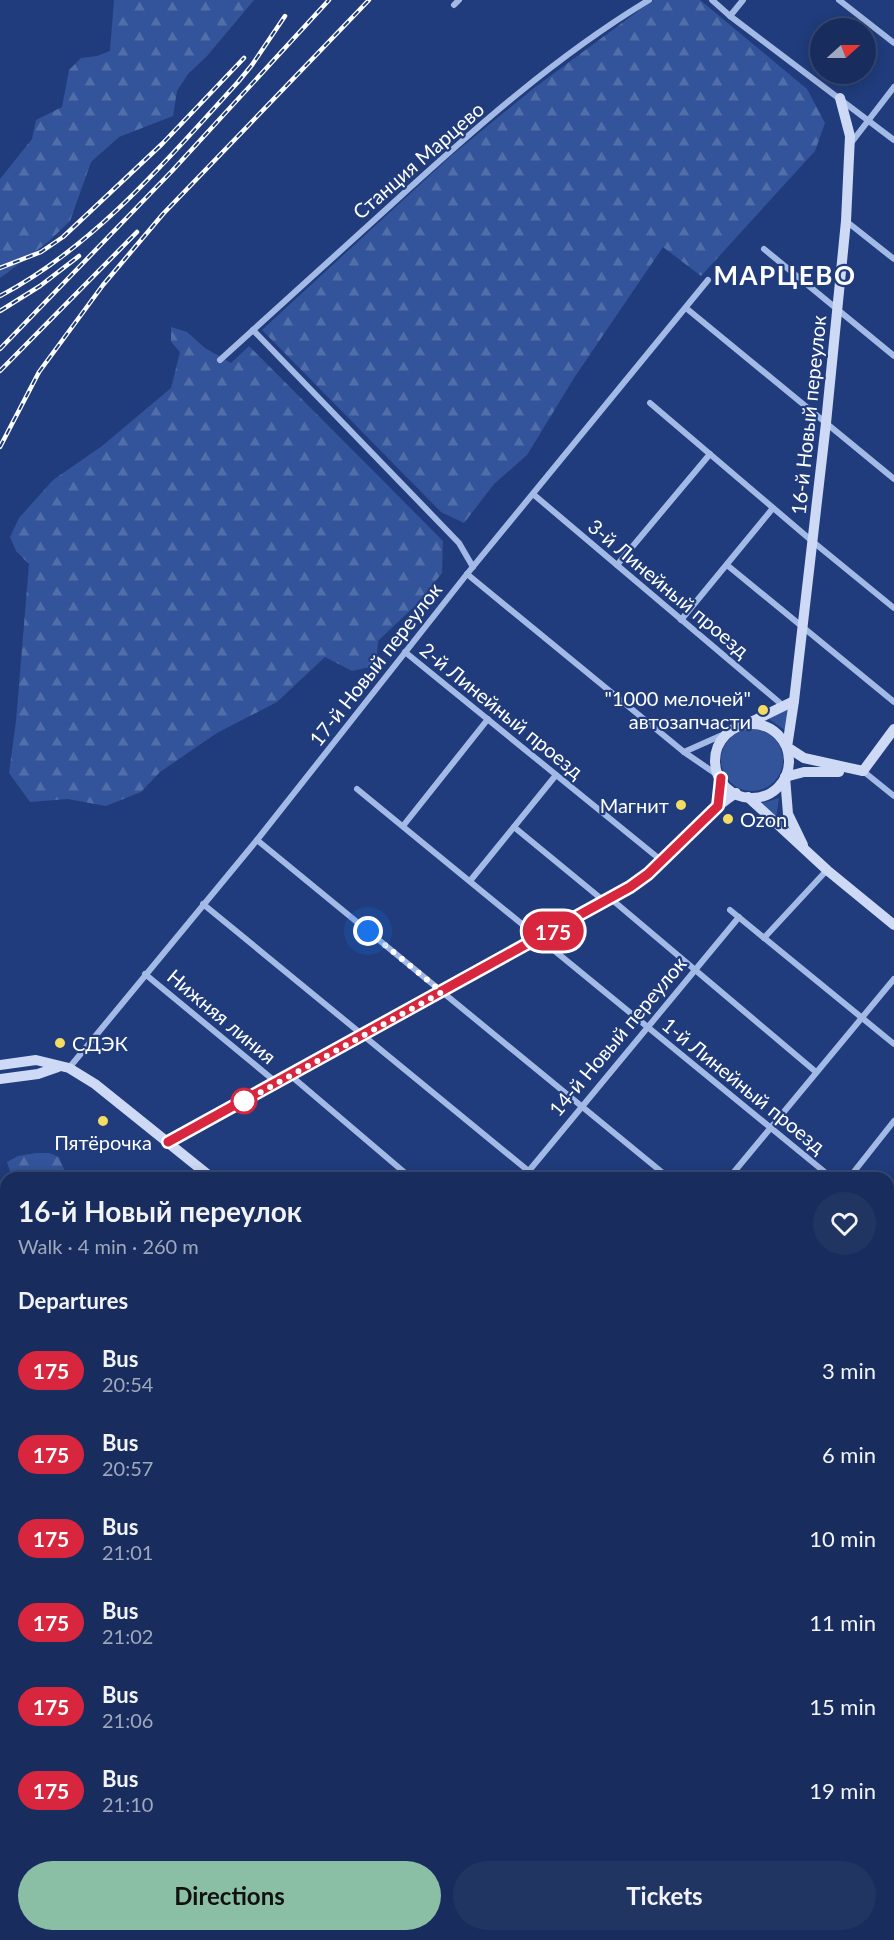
<!DOCTYPE html>
<html lang="en">
<head>
<meta charset="utf-8">
<style>
  :root { --surface:#182d5d; --page:#213563; --text:#f1f3f6; --muted:#9fa8bc; --line:#364972; --accent:#8abfa5 }
  body { margin:0; font-family:Lato,sans-serif; background:var(--page); color:var(--text); height:100vh; display:flex; flex-direction:column; font-size:22px; white-space:nowrap }
  * { box-sizing:border-box; margin:0 }
  p { font-size:20px; color:var(--muted) }
  .icon { flex:none; width:33px; height:33px; fill:none; stroke:currentColor; stroke-width:2; stroke-linecap:round; stroke-linejoin:round }
  .map { position:relative; flex:1; overflow:hidden }
  .details { position:absolute; left:0px; top:1172px; width:894px; height:770px; display:flex; flex-direction:column; background:var(--surface); border-radius:18px 18px 0 0; box-shadow:0 3px 15px #0003,0 0 0 2px var(--line) }
  .details>* { flex:none }
  .badge { padding:0 12px; border-radius:20px; font-size:21px; line-height:39px }
  .needle { width:39px; rotate:69deg }
  .tools { position:absolute; left:810px; top:18px; display:grid; gap:12px }
  .tools a { display:grid; place-items:center; width:66px; height:66px; border-radius:50%; background:var(--surface); box-shadow:0 3px 15px #0003,0 0 0 2px var(--line); font-size:30px }
  .you { position:absolute; width:30px; height:30px; margin:-15px; border:4px solid #fff; border-radius:50%; background:#1a73e8; box-shadow:0 0 0 9px #1a73e833 }
  .map>.badge { position:absolute; translate:-50% -50%; box-shadow:0 0 0 3px #fff }
  h2 { padding:0 18px; font-size:22px; line-height:54px }
  .round { display:grid; place-items:center; flex:none; width:63px; height:63px; border-radius:32px; background:var(--page) }
  .head { display:flex; align-items:center; justify-content:space-between; height:102px; padding:0 18px }
  h1 { font-size:28px; font-weight:700; line-height:45px }
  .button { display:flex; gap:12px; margin-top:auto; padding:12px 18px }
  .button a { flex:1; height:69px; border-radius:36px; background:var(--accent); color:#111; font-size:24px; font-weight:700; line-height:69px; text-align:center }
  .button a+a { background:var(--page); color:var(--text) }
  ul { padding:0; list-style:none }
  li { display:flex; align-items:center; gap:18px; height:84px; padding:0 18px }
  li div { flex:1 }
  li b { display:block; font-size:22px }
  li em { font-style:normal }
  li .badge { min-width:66px; font-weight:700; text-align:center }
  .map>svg:first-child { display:block }
  .grass { fill:#33549a }
  .forest { fill:url(#forest-firs) }
  .lines { fill:none; stroke-linecap:round; stroke-linejoin:round }
  .street { stroke:#a3b9e6; stroke-width:6 }
  .secondary { stroke:#cdd9f5; stroke-width:10 }
  .rail-casing { stroke:#fff; stroke-width:4.5 }
  .rail { stroke:#203c7c; stroke-width:2; stroke-dasharray:7; stroke-linecap:butt }
  .line-casing { stroke:#fff; stroke-width:14 }
  .line { stroke:#d7263d; stroke-width:9 }
  .walk { stroke:#fff; stroke-width:6; stroke-dasharray:0 10.8 }
  .poi-dot { fill:#f4dc63; stroke:#203c7c; stroke-width:2 }
  .stop-dot { fill:#fff; stroke:#d7263d; stroke-width:3 }
  .labels { text-anchor:middle; dominant-baseline:central; stroke-width:4.5; stroke-linejoin:round; paint-order:stroke }
  .street-label { font-size:20px; fill:#fff; stroke:#203c7c }
  .poi-label { font-size:20px; fill:#fff; stroke:#203c7c; text-anchor:end }
  .district-label { font-size:26px; font-weight:bold; letter-spacing:1.5px; fill:#fff; stroke:#203c7c }
</style>
</head>
<body>
<div class="map">
<svg width="894" height="1940" viewBox="0 0 894 1940">
  <defs>
    <pattern id="forest-firs" width="22" height="20" patternUnits="userSpaceOnUse" patternTransform="scale(1.5)"><rect width="22" height="20" fill="#33549a"/><path d="M5 1l3.5 6h-7zM16 11l3.5 6h-7z" fill="#526ea9"/></pattern>
  </defs>
  <rect width="100%" height="100%" fill="#203c7c"/>
  <g class="grass">
    <path d="M 788,709 L 786,731 L 769,719 Z"/>
    <circle cx="752" cy="760" r="31"/>
    <path d="M 779,798 L 776,819 L 759,804 Z"/>
  </g>
  <g class="forest">
    <path d="M 114,0 L 254,0 L 207,56 L 188,74 L 177,91 L 173,116 L 119,137 L 91,162 L 70,221 L 48,242 L 0,278 L 0,179 L 32,139 L 36,120 L 62,107 L 69,70 L 81,58 L 97,56 L 110,51 Z"/>
    <path d="M 653,0 L 700,0 L 807,89 L 825,123 L 815,151 L 701,276 L 663,247 L 574,378 L 527,455 L 494,484 L 464,523 L 441,512 L 262,330 L 452,155 L 534,88 Z"/>
    <path d="M 171,327 L 187,332 L 205,348 L 231,363 L 249,346 L 443,541 L 442,573 L 418,603 L 378,641 L 377,655 L 370,667 L 352,671 L 325,657 L 277,702 L 217,733 L 160,772 L 141,792 L 106,806 L 68,799 L 30,802 L 9,773 L 16,721 L 29,564 L 16,551 L 10,537 L 19,518 L 53,480 L 102,446 L 171,388 L 180,352 L 171,342 Z"/>
    <path d="M 36,1153 L 49,1153 L 59,1157 L 67,1177 L 12,1177 L 7,1162 L 18,1156 Z"/>
    <path d="M 0,1258 L 6,1270 L 6,1345 L 0,1339 Z"/>
    <path d="M 0,1538 L 6,1541 L 6,1577 L 0,1573 Z"/>
    <path d="M 343,1935 L 383,1935 L 384,1940 L 347,1940 Z"/>
    <path d="M 616,1935 L 648,1935 L 654,1940 L 619,1940 Z"/>
  </g>
  <g class="lines">
    <g class="street">
      <path d="M 712,0 L 730,16 L 894,140"/>
      <path d="M 839,0 L 894,43"/>
      <path d="M 454,5 L 459,0"/>
      <path d="M 730,16 L 743,0"/>
      <path d="M 851,143 L 894,87"/>
      <path d="M 846,221 L 894,259"/>
      <path d="M 764,249 L 894,356"/>
      <path d="M 686,308 L 894,479"/>
      <path d="M 253,330 L 459,543 L 473,567"/>
      <path d="M 220,360 C 278,308 335,256 392,204 C 473,130 556,56 649,0"/>
      <path d="M 650,403 L 812,541 L 894,608"/>
      <path d="M 533,494 L 780,703 L 779,708"/>
      <path d="M 617,565 L 710,454"/>
      <path d="M 727,565 L 894,702"/>
      <path d="M 467,574 L 684,752 L 719,776"/>
      <path d="M 681,620 L 773,508"/>
      <path d="M 405,652 L 662,861"/>
      <path d="M 684,752 L 729,732"/>
      <path d="M 863,771 L 894,796"/>
      <path d="M 357,789 L 832,1178"/>
      <path d="M 403,826 L 488,719"/>
      <path d="M 514,827 L 604,901"/>
      <path d="M 257,840 L 669,1178"/>
      <path d="M 470,881 L 556,775"/>
      <path d="M 610,898 L 816,1072"/>
      <path d="M 203,904 L 537,1178"/>
      <path d="M 730,910 L 894,1044"/>
      <path d="M 764,938 L 827,870"/>
      <path d="M 145,974 L 277,1083"/>
      <path d="M 69,1068 L 257,840 L 467,574 L 708,280"/>
      <path d="M 290,1075 L 411,1178"/>
      <path d="M 523,1178 L 739,917"/>
      <path d="M 729,1178 L 894,979"/>
      <path d="M 849,1178 L 894,1121"/>
      <path d="M 888,1224 L 894,1229"/>
      <path d="M 888,1357 L 894,1361"/>
      <path d="M 888,1400 L 894,1393"/>
      <path d="M 888,1544 L 894,1537"/>
      <path d="M 888,1571 L 894,1575"/>
      <path d="M 31,1940 L 38,1935"/>
    </g>
    <g class="secondary">
      <path d="M 840,98 L 850,136 L 846,221 L 826,423 L 794,701 L 787,747 L 804,758 L 863,771"/>
      <path d="M 749,723 L 794,701"/>
      <circle cx="752" cy="761" r="37"/>
      <path d="M 863,771 L 894,729"/>
      <path d="M 748,797 L 827,870 L 894,925"/>
      <path d="M 803,845 L 788,814 L 785,777 L 804,772 L 839,772"/>
      <path d="M 0,1065 L 36,1060 L 69,1068 L 95,1084 L 212,1178"/>
      <path d="M 0,1079 L 38,1074 L 58,1067"/>
      <path d="M 169,1142 L 630,887 C 669,861 696,819 736,793"/>
      <path d="M 0,1585 L 6,1589"/>
      <path d="M 888,1738 L 894,1743"/>
      <path d="M 587,1935 L 593,1940"/>
    </g>
    <g class="rail-casing">
      <g id="rail">
        <path d="M 0,268 L 41,252 L 63,237 L 162,144 L 244,58"/>
        <path d="M 0,296 C 95,246 167,160 238,82 L 252,65 L 285,16"/>
        <path d="M 0,311 L 40,286 L 79,256"/>
        <path d="M 0,349 L 172,171 L 329,0"/>
        <path d="M 0,371 L 137,232"/>
        <path d="M 0,447 L 39,372 L 103,285 L 163,214 L 369,0"/>
        <path d="M 0,1223 L 6,1236"/>
        <path d="M 0,1359 L 6,1365"/>
        <path d="M 0,1505 L 6,1508"/>
        <path d="M 0,1624 L 6,1628"/>
        <path d="M 0,1672 L 6,1674"/>
        <path d="M 0,1714 L 6,1713"/>
        <path d="M 0,1754 L 6,1750"/>
        <path d="M 0,1776 L 6,1771"/>
        <path d="M 0,1810 L 6,1806"/>
        <path d="M 531,1935 L 538,1940"/>
        <path d="M 682,1935 L 688,1940"/>
        <path d="M 766,1935 L 772,1940"/>
      </g>
    </g>
    <use href="#rail" class="rail"/>
  </g>
  <g class="lines">
    <g class="line-casing">
      <path id="line" d="M 168,1142 L 630,887 L 648,874 L 718,806 L 721,778"/>
    </g>
    <use href="#line" class="line"/>
    <path class="walk" d="M 244,1101 L 243,1102 L 442,992 L 368,931"/>
  </g>
  <g class="poi-dot">
    <circle cx="763" cy="710" r="6"/>
    <circle cx="681" cy="805" r="6"/>
    <circle cx="728" cy="819" r="6"/>
    <circle cx="60" cy="1043" r="6"/>
    <circle cx="103" cy="1121" r="6"/>
  </g>
  <circle class="stop-dot" cx="244" cy="1101" r="12"/>
  <g class="labels">
    <g class="street-label">
      <text transform="translate(418 160) rotate(-41)">Станция Марцево</text>
      <text transform="translate(808 415) rotate(-84)">16-й Новый переулок</text>
      <text transform="translate(669 588) rotate(40)">3-й Линейный проезд</text>
      <text transform="translate(375 664) rotate(-52)">17-й Новый переулок</text>
      <text transform="translate(502 710) rotate(39)">2-й Линейный проезд</text>
      <text transform="translate(222 1016) rotate(40)">Нижняя линия</text>
      <text transform="translate(617 1036) rotate(-50)">14-й Новый переулок</text>
      <text transform="translate(744 1085) rotate(39)">1-й Линейный проезд</text>
    </g>
    <g class="poi-label">
      <text x="751" y="698">"1000 мелочей"<tspan x="751" dy="23">автозапчасти</tspan></text>
      <text x="669" y="805">Магнит</text>
      <text x="740" y="819" text-anchor="start">Ozon</text>
      <text x="72" y="1043" text-anchor="start">СДЭК</text>
      <text x="103" y="1142" text-anchor="middle">Пятёрочка</text>
    </g>
    <g class="district-label">
      <text x="785" y="275">МАРЦЕВО</text>
    </g>
  </g>
</svg>
<div class="tools">
<a><svg class="needle" viewBox="-14 -14 28 28"><path d="M0-13l5 13h-10z" fill="#e53935"/><path d="M0 13l5-13h-10z" fill="#9fa8bc"/></svg></a>
</div>
<div class="you" style="left:368px;top:931px"></div>
<b class="badge" style="left:553px;top:931px;background:#d7263d;color:#fff">175</b>
<section class="details">
<div class="head"><div><h1>16-й Новый переулок</h1><p>Walk · 4 min · 260 m</p></div><a class="round"><svg class="icon" aria-label="heart" viewBox="0 0 24 24"><path d="M12 20l-8-8c-3-5 5-10 8-4 3-6 11-1 8 4z"/></svg></a></div>
<h2>Departures</h2>
<ul>
<li><span class="badge" style="background:#d7263d;color:#fff">175</span><div><b>Bus</b><p>20:54</p></div><em>3 min</em></li>
<li><span class="badge" style="background:#d7263d;color:#fff">175</span><div><b>Bus</b><p>20:57</p></div><em>6 min</em></li>
<li><span class="badge" style="background:#d7263d;color:#fff">175</span><div><b>Bus</b><p>21:01</p></div><em>10 min</em></li>
<li><span class="badge" style="background:#d7263d;color:#fff">175</span><div><b>Bus</b><p>21:02</p></div><em>11 min</em></li>
<li><span class="badge" style="background:#d7263d;color:#fff">175</span><div><b>Bus</b><p>21:06</p></div><em>15 min</em></li>
<li><span class="badge" style="background:#d7263d;color:#fff">175</span><div><b>Bus</b><p>21:10</p></div><em>19 min</em></li>
</ul>
<div class="button"><a>Directions</a><a>Tickets</a></div>
</section>
</div>
</body>
</html>
